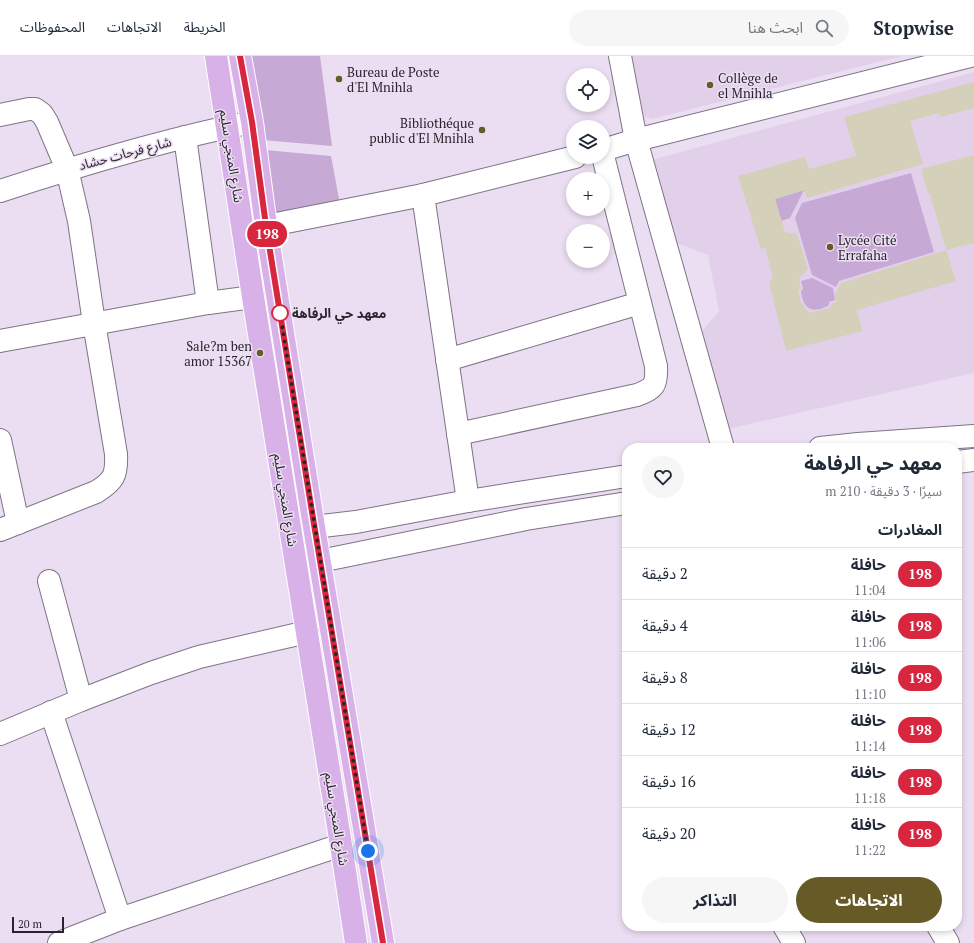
<!DOCTYPE html>
<html lang="ar">
<head>
<meta charset="utf-8">
<style>
  :root { --surface:#fff; --page:#f6f6f7; --text:#1f2937; --muted:#747a83; --line:#e0e1e3; --accent:#665a26 }
  body { margin:0; font-family:"PT Serif","Noto Sans Arabic",serif; background:var(--page); color:var(--text); direction:rtl; height:100vh; display:flex; flex-direction:column; font-size:15px; white-space:nowrap }
  * { box-sizing:border-box; margin:0 }
  p { font-size:13px; color:var(--muted) }
  .icon { flex:none; width:22px; height:22px; fill:none; stroke:currentColor; stroke-width:2; stroke-linecap:round; stroke-linejoin:round }
  .map { position:relative; flex:1; overflow:hidden; direction:ltr }
  .drawer { position:absolute; left:622px; top:387px; width:340px; height:488px; display:flex; flex-direction:column; background:var(--surface); border-radius:16px; box-shadow:0 2px 6px #0003; direction:rtl }
  .drawer>* { flex:none }
  .badge { padding:0 8px; border-radius:13px; font-size:14px; line-height:26px }
  .buttons { position:absolute; left:566px; top:12px; display:grid; gap:8px }
  .buttons a { display:grid; place-items:center; width:44px; height:44px; border-radius:50%; background:var(--surface); box-shadow:0 2px 6px #0003; font-size:20px }
  .scale { position:absolute; left:12px; bottom:10px; width:52px; box-sizing:border-box; padding-left:4px; border:2px solid #29242c; border-top:0; font-size:11px; line-height:14px; white-space:nowrap; color:#29242c; -webkit-text-stroke:3px #ecdef2; paint-order:stroke }
  .you { position:absolute; width:20px; height:20px; margin:-10px; border:3px solid #fff; border-radius:50%; background:#1a73e8; box-shadow:0 0 0 6px #1a73e833 }
  .map>.badge { position:absolute; translate:-50% -50%; box-shadow:0 0 0 2px #fff }
  h2 { padding:0 20px; font-size:15px; line-height:36px }
  .round { display:grid; place-items:center; flex:none; width:42px; height:42px; border-radius:21px; background:var(--page) }
  .headline { display:flex; align-items:center; justify-content:space-between; height:68px; padding:0 20px }
  h1 { font-size:19px; font-weight:700; line-height:30px }
  .action { display:flex; gap:8px; margin-top:auto; padding:8px 20px }
  .action a { flex:1; height:46px; border-radius:24px; background:var(--accent); color:#fff; font-size:16px; font-weight:700; line-height:46px; text-align:center }
  .action a+a { background:var(--page); color:var(--text) }
  ul { padding:0; list-style:none }
  li { display:flex; align-items:center; gap:12px; height:52px; padding:0 20px; border-top:1px solid var(--line) }
  li div { flex:1 }
  li b { display:block; font-size:15px }
  li em { font-style:normal }
  li .badge { min-width:44px; font-weight:700; text-align:center }
  header { display:flex; align-items:center; gap:24px; box-sizing:border-box; height:56px; padding:0 20px; background:var(--surface); border-bottom:1px solid var(--line) }
  header strong { font-size:19px }
  nav { display:flex; gap:22px; margin-inline-start:auto; font-size:14px }
  .search { width:280px; height:36px; background:var(--page); display:flex; align-items:center; gap:10px; box-sizing:border-box; padding:0 14px; border-radius:22px; color:var(--muted); font-size:15px }
  .map>svg:first-child { display:block }
  .built { fill:#e2d0eb }
  .green { fill:#c7a9d5 }
  .building { fill:#d5d0b9 }
  .lines { fill:none; stroke-linecap:round; stroke-linejoin:round }
  .minor-casing { stroke:#7f7385; stroke-width:24 }
  .major-casing { stroke:#fff; stroke-width:24 }
  .minor { stroke:#fff; stroke-width:22 }
  .major { stroke:#d9b1e9; stroke-width:22 }
  .line-casing { stroke:#fff; stroke-width:9 }
  .line { stroke:#d7263d; stroke-width:6 }
  .walk { stroke:#29242c; stroke-width:4; stroke-dasharray:0 7.2 }
  .poi-dot { fill:#665a26; stroke:#ecdef2; stroke-width:1.5 }
  .stop-dot { fill:#fff; stroke:#d7263d; stroke-width:2 }
  .labels { text-anchor:middle; dominant-baseline:central; stroke-width:3; stroke-linejoin:round; paint-order:stroke }
  .poi-label { font-size:13px; fill:#29242c; stroke:#ecdef2; text-anchor:start }
  .street-label { font-size:13px; fill:#29242c; stroke:#ecdef2 }
  .stop-label { font-size:13px; font-weight:bold; fill:#29242c; stroke:#ecdef2; text-anchor:start }
</style>
</head>
<body>
<header>
<strong>Stopwise</strong>
<div class="search"><svg class="icon" aria-label="search" viewBox="0 0 24 24"><circle cx="10" cy="10" r="6"/><path d="M15 15l6 6"/></svg>ابحث هنا</div>
<nav><a>الخريطة</a><a>الاتجاهات</a><a>المحفوظات</a></nav>
</header>
<div class="map">
<svg width="974" height="887" viewBox="0 0 974 887">
  <rect width="100%" height="100%" fill="#ecdef2"/>
  <g class="built">
    <path d="M 628,0 L 902,0 L 652,63 L 638,58 Z"/>
    <path d="M 974,16 L 974,317 L 719,375 L 697,281 L 719,255 L 708,199 L 666,183 L 644,106 Z"/>
  </g>
  <g class="green">
    <path d="M 248,0 L 320,0 L 332,90 L 262,84 Z"/>
    <path d="M 265,94 L 331,100 L 342,159 L 274,158 Z"/>
    <path d="M 911,117 L 934,196 L 839,225 L 836,231 L 812,219 L 795,162 L 802,147 Z"/>
    <path d="M 804,134 L 790,162 L 781,165 L 775,143 Z"/>
    <path d="M 812,222 L 833,232 L 835,244 L 829,246 L 829,249 C 812,259 803,253 801,235 L 803,233 L 801,225 Z"/>
  </g>
  <g class="building">
    <path d="M 974,26 L 974,52 L 940,61 L 939,57 L 910,65 L 923,108 L 807,142 L 804,134 L 775,143 L 785,176 L 797,178 L 803,197 L 808,213 L 799,222 L 801,232 L 798,235 L 801,246 L 809,257 L 830,252 L 831,248 L 836,246 L 835,238 L 841,227 L 946,194 L 956,225 L 857,254 L 862,275 L 786,295 L 769,227 L 773,221 L 765,192 L 761,193 L 738,120 L 805,101 L 809,113 L 856,100 L 844,61 Z"/>
    <path d="M 974,99 L 974,187 L 946,194 L 930,138 L 928,138 L 921,113 Z"/>
  </g>
  <g class="lines">
    <g class="minor-casing">
      <g id="minor">
        <path d="M 620,0 L 636,84 L 723,392"/>
        <path d="M 0,59 L 29,53 L 35,53 L 42,58 L 47,66 L 67,113 L 79,165 L 94,267 L 116,398 C 117,419 114,425 96,436 L 0,474"/>
        <path d="M 185,81 L 208,247"/>
        <path d="M 603,94 L 636,84 L 970,0"/>
        <path d="M 0,135 C 83,108 166,83 252,66"/>
        <path d="M 423,139 L 468,445"/>
        <path d="M 266,170 L 423,139 L 575,101"/>
        <path d="M 0,285 L 208,247 L 253,241"/>
        <path d="M 447,304 L 640,247"/>
        <path d="M 458,378 L 637,339 C 654,333 657,329 656,310 L 603,100"/>
        <path d="M 0,384 L 18,467"/>
        <path d="M 820,392 L 858,388 L 974,380"/>
        <path d="M 957,406 L 974,404"/>
        <path d="M 314,471 L 356,466 L 468,445 L 627,420"/>
        <path d="M 320,505 L 526,463 L 627,447"/>
        <path d="M 49,525 L 81,644"/>
        <path d="M 51,656 L 120,863"/>
        <path d="M 0,678 L 81,644 L 151,617 L 199,601 L 307,576"/>
        <path d="M 784,870 L 794,887"/>
        <path d="M 938,870 L 948,887"/>
        <path d="M 59,887 L 120,863 L 341,789"/>
      </g>
    </g>
    <g class="major-casing">
      <g id="major">
        <path d="M 216,0 L 253,241 L 341,789 L 356,887"/>
        <path d="M 240,0 L 252,66 L 266,170 L 314,471 L 383,887"/>
      </g>
    </g>
    <use href="#minor" class="minor"/>
    <use href="#major" class="major"/>
  </g>
  <g class="lines">
    <g class="line-casing">
      <path id="line" d="M 240,0 L 252,66 L 266,170 L 312,456 L 383,887"/>
    </g>
    <use href="#line" class="line"/>
    <path class="walk" d="M 280,257 L 368,795"/>
  </g>
  <g class="poi-dot">
    <circle cx="339" cy="23" r="4"/>
    <circle cx="710" cy="29" r="4"/>
    <circle cx="482" cy="74" r="4"/>
    <circle cx="830" cy="191" r="4"/>
    <circle cx="260" cy="297" r="4"/>
  </g>
  <circle class="stop-dot" cx="280" cy="257" r="8"/>
  <g class="labels">
    <g class="poi-label">
      <text x="347" y="16">Bureau de Poste<tspan x="347" dy="15">d'El Mnihla</tspan></text>
      <text x="718" y="22">Collège de<tspan x="718" dy="15">el Mnihla</tspan></text>
      <text x="474" y="67" text-anchor="end">Bibliothéque<tspan x="474" dy="15">public d'El Mnihla</tspan></text>
      <text x="838" y="184">Lycée Cité<tspan x="838" dy="15">Errafaha</tspan></text>
      <text x="252" y="290" text-anchor="end">Sale?m ben<tspan x="252" dy="15">amor 15367</tspan></text>
    </g>
    <g class="street-label">
      <text transform="translate(125 97) rotate(-15)">شارع فرحات حشاد</text>
      <text transform="translate(232 100) rotate(81)">شارع المنجي سليم</text>
      <text transform="translate(286 444) rotate(81)">شارع المنجي سليم</text>
      <text transform="translate(337 763) rotate(81)">شارع المنجي سليم</text>
    </g>
    <g class="stop-label">
      <text x="292" y="257">معهد حي الرفاهة</text>
    </g>
  </g>
</svg>
<div class="buttons">
<a><svg class="icon" aria-label="locate" viewBox="0 0 24 24"><circle cx="12" cy="12" r="6"/><path d="M12 2v4M12 18v4M2 12h4M18 12h4"/></svg></a>
<a><svg class="icon" aria-label="layers" viewBox="0 0 24 24"><path d="M12 4l9 5-9 5-9-5zM3 14l9 5 9-5"/></svg></a>
<a>+</a>
<a>−</a>
</div>
<div class="scale">20 m</div>
<div class="you" style="left:368px;top:795px"></div>
<b class="badge" style="left:267px;top:178px;background:#d7263d;color:#fff">198</b>
<section class="drawer">
<div class="headline"><div><h1>معهد حي الرفاهة</h1><p>سيرًا · 3 دقيقة · 210 m</p></div><a class="round"><svg class="icon" aria-label="heart" viewBox="0 0 24 24"><path d="M12 20l-8-8c-3-5 5-10 8-4 3-6 11-1 8 4z"/></svg></a></div>
<h2>المغادرات</h2>
<ul>
<li><span class="badge" style="background:#d7263d;color:#fff">198</span><div><b>حافلة</b><p>11:04</p></div><em>2 دقيقة</em></li>
<li><span class="badge" style="background:#d7263d;color:#fff">198</span><div><b>حافلة</b><p>11:06</p></div><em>4 دقيقة</em></li>
<li><span class="badge" style="background:#d7263d;color:#fff">198</span><div><b>حافلة</b><p>11:10</p></div><em>8 دقيقة</em></li>
<li><span class="badge" style="background:#d7263d;color:#fff">198</span><div><b>حافلة</b><p>11:14</p></div><em>12 دقيقة</em></li>
<li><span class="badge" style="background:#d7263d;color:#fff">198</span><div><b>حافلة</b><p>11:18</p></div><em>16 دقيقة</em></li>
<li><span class="badge" style="background:#d7263d;color:#fff">198</span><div><b>حافلة</b><p>11:22</p></div><em>20 دقيقة</em></li>
</ul>
<div class="action"><a>الاتجاهات</a><a>التذاكر</a></div>
</section>
</div>
</body>
</html>
